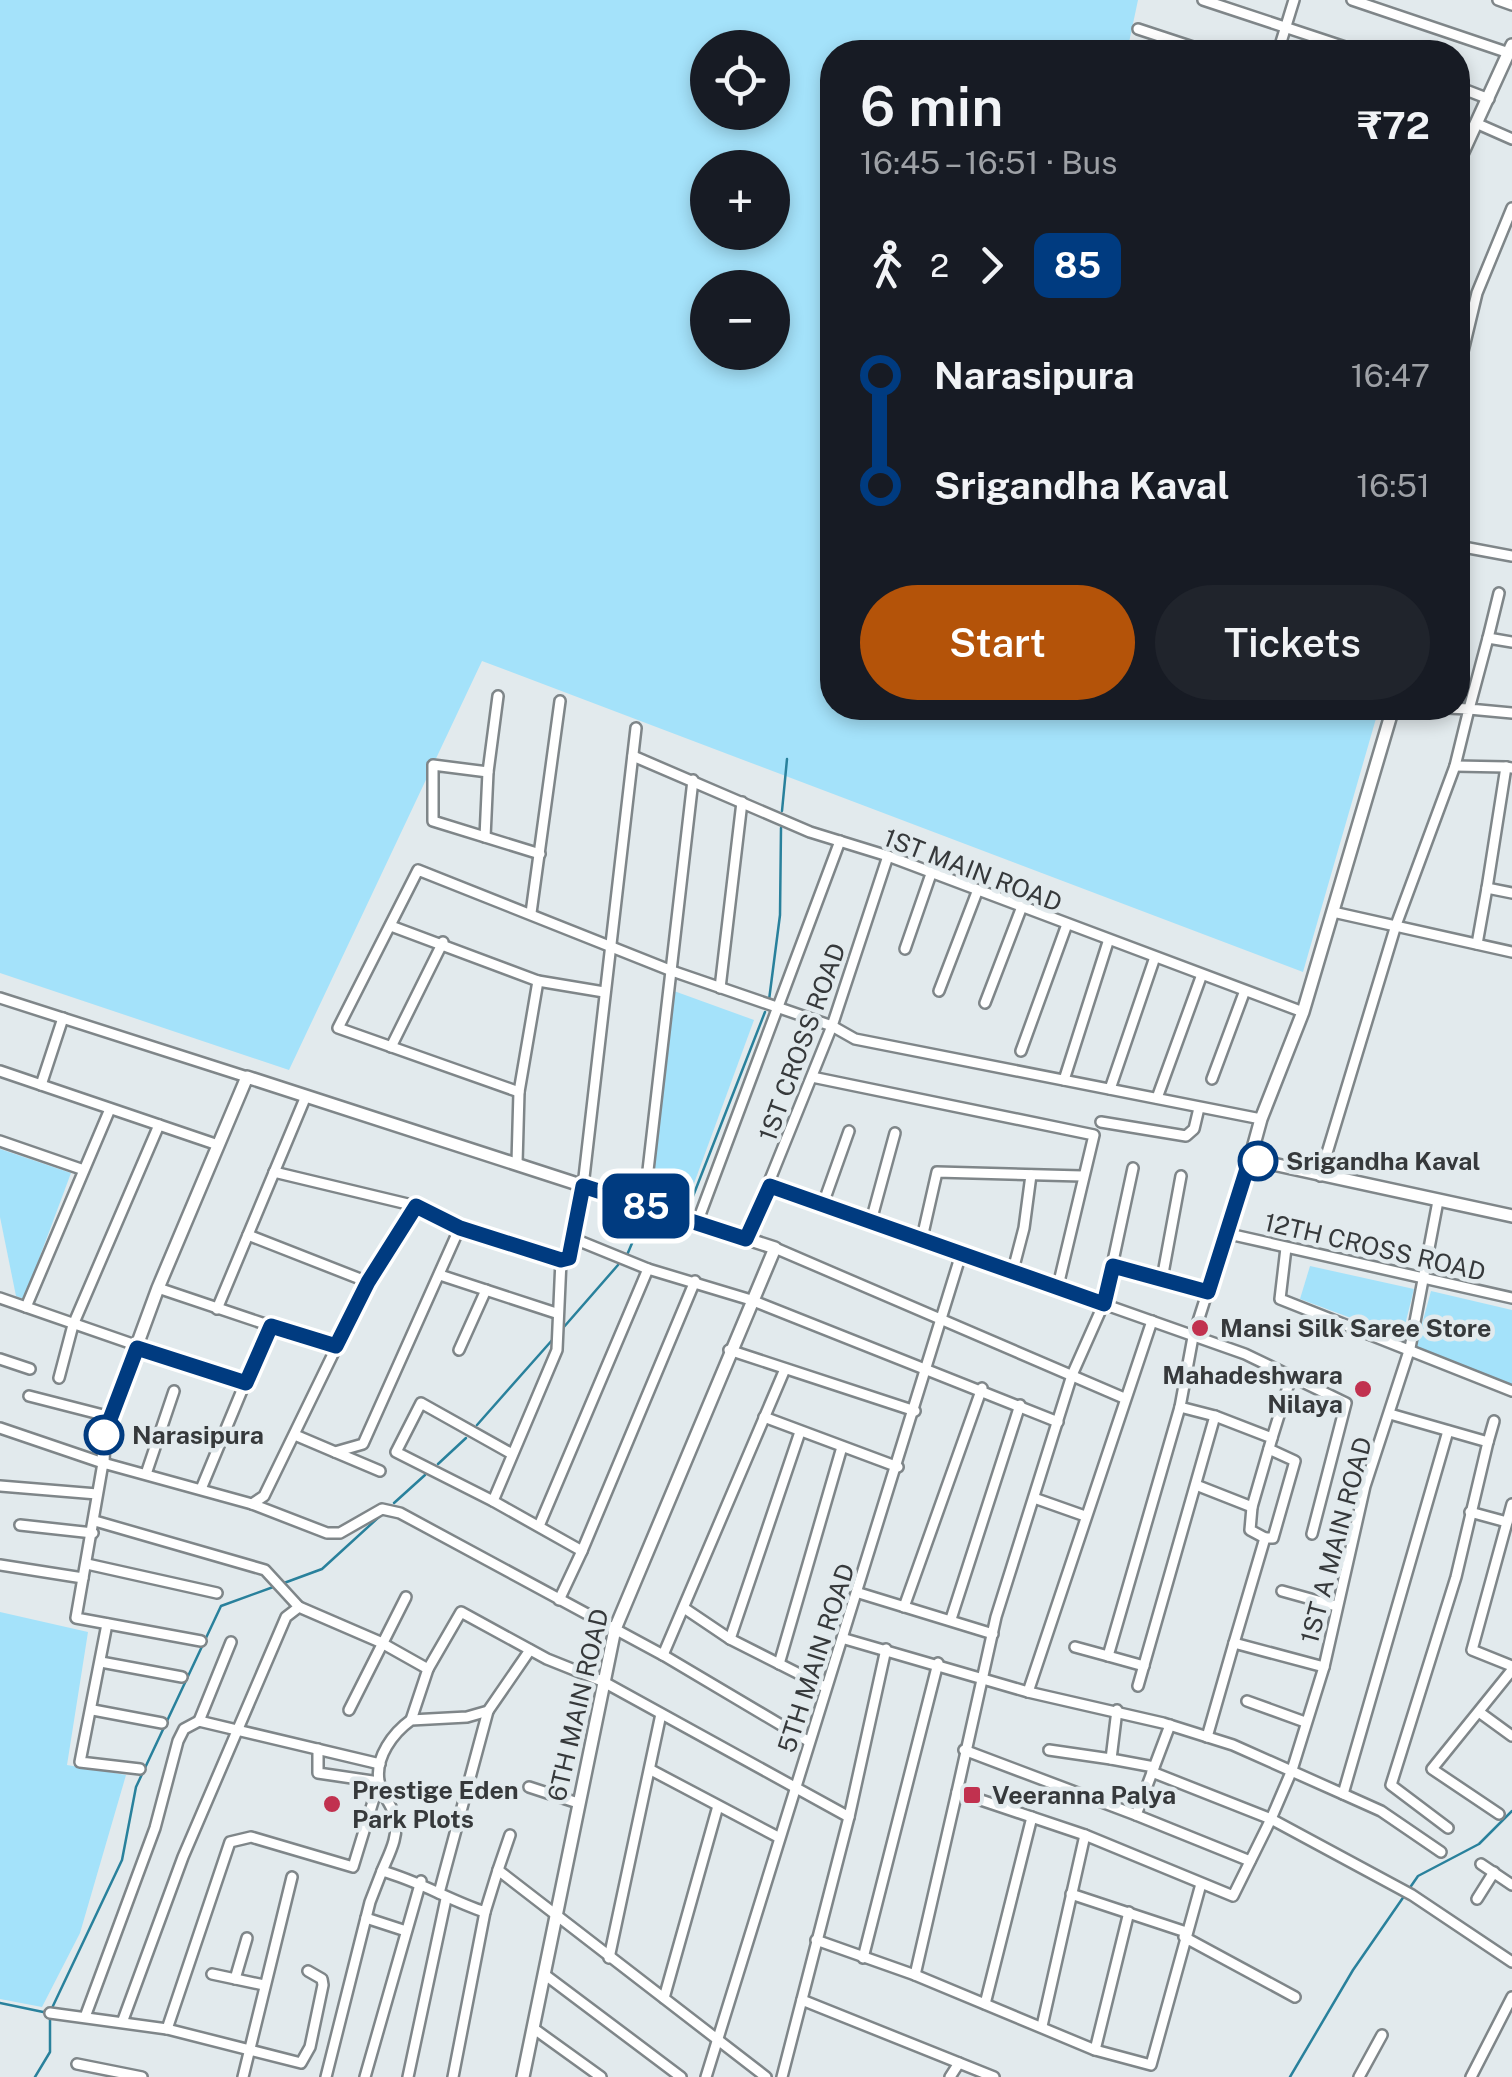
<!DOCTYPE html>
<html lang="en">
<head>
<meta charset="utf-8">
<style>
  :root { --surface:#171b24; --page:#20242c; --text:#f1f3f6; --muted:#9ea1a6; --accent:#b45309 }
  body { margin:0; font-family:"Public Sans",sans-serif; background:var(--page); color:var(--text); height:100vh; display:flex; flex-direction:column; font-size:38px; white-space:nowrap }
  * { box-sizing:border-box; margin:0 }
  p { font-size:32px; color:var(--muted) }
  .icon { flex:none; width:55px; height:55px; fill:none; stroke:currentColor; stroke-width:2; stroke-linecap:round; stroke-linejoin:round }
  .map { position:relative; flex:1; overflow:hidden }
  .panel { position:absolute; left:820px; top:40px; width:650px; height:680px; display:flex; flex-direction:column; background:var(--surface); border-radius:40px; box-shadow:0 5px 15px #0003 }
  .panel>* { flex:none }
  .badge { padding:0 20px; border-radius:15px; font-size:35px; line-height:65px }
  .fabs { position:absolute; left:690px; top:30px; display:grid; gap:20px }
  .fabs a { display:grid; place-items:center; width:100px; height:100px; border-radius:50%; background:var(--surface); box-shadow:0 5px 15px #0003; font-size:50px }
  .map>.badge { position:absolute; translate:-50% -50%; box-shadow:0 0 0 5px #fff }
  .legs { display:flex; align-items:center; gap:15px; height:110px; padding:0 40px; font-size:32px }
  .legs p { margin-inline-start:auto }
  .head { display:flex; align-items:center; justify-content:space-between; height:170px; padding:0 40px }
  h1 { font-size:55px; font-weight:600; line-height:75px }
  .action { display:flex; gap:20px; margin-top:auto; padding:20px 40px }
  .action a { flex:1; height:115px; border-radius:60px; background:var(--accent); color:#fff; font-size:40px; font-weight:600; line-height:115px; text-align:center }
  .action a+a { background:var(--page); color:var(--text) }
  ul { padding:0 40px; list-style:none }
  li { display:flex; align-items:center; gap:35px; height:110px; font-size:38px }
  li i { display:grid; place-items:center; width:15px; height:100%; margin:0 12px; background:currentColor }
  li i::after { content:''; width:25px; height:25px; margin:-12px; border:8px solid; border-radius:50%; background:var(--surface) }
  li p { margin-inline-start:auto }
  li:first-child i { background:linear-gradient(#0000 50%,currentColor 0) }
  li:last-child i { background:linear-gradient(currentColor 50%,#0000 0) }
  .map>svg:first-child { display:block }
  .green { fill:#a4e2fa; fill-rule:evenodd }
  .lines { fill:none; stroke-linecap:round; stroke-linejoin:round }
  .stream { stroke:#29819c; stroke-width:2.5 }
  .minor-casing { stroke:#7f8689; stroke-width:14 }
  .tertiary-casing { stroke:#7f8689; stroke-width:16 }
  .minor { stroke:#fff; stroke-width:9 }
  .tertiary { stroke:#fff; stroke-width:11 }
  .line-1-casing { stroke:#fff; stroke-width:22 }
  .line-1 { stroke:#003b80; stroke-width:15 }
  .stop-1-dot { fill:#fff; stroke:#003b80; stroke-width:5 }
  .poi-dot { fill:#c1314f; stroke:#e2eaed; stroke-width:4 }
  .labels { text-anchor:middle; dominant-baseline:central; stroke-width:9; stroke-linejoin:round; paint-order:stroke }
  .street-label { font-size:25px; fill:#36393b; stroke:#e2eaed }
  .stop-label { font-size:25px; font-weight:bold; fill:#36393b; stroke:#e2eaed; text-anchor:start }
  .poi-label { font-size:25px; font-weight:bold; fill:#36393b; stroke:#e2eaed; text-anchor:start }
</style>
</head>
<body>
<div class="map">
<svg width="1512" height="2077" viewBox="0 0 1512 2077">
  <rect width="100%" height="100%" fill="#e2eaed"/>
  <g class="green">
    <path d="M 0,0 L 1138,0 L 1127,52 L 832,52 L 832,708 L 1379,708 L 1303,972 L 482,661 L 289,1070 L 0,973 ZM 708,48 L 772,48 L 772,112 L 708,112 ZM 708,168 L 772,168 L 772,232 L 708,232 ZM 708,288 L 772,288 L 772,352 L 708,352 Z"/>
    <path d="M 674,991 L 754,1020 L 685,1208 L 650,1195 Z"/>
    <path d="M 0,1149 L 71,1173 L 24,1299 L 16,1296 L 0,1217 Z"/>
    <path d="M 1310,1266 L 1414,1289 L 1402,1337 L 1300,1299 Z"/>
    <path d="M 1431,1291 L 1512,1310 L 1512,1386 L 1416,1346 Z"/>
    <path d="M 0,1612 L 88,1632 L 67,1765 L 126,1775 L 80,1933 L 42,2007 L 0,1999 Z"/>
  </g>
  <g class="lines">
    <g class="stream">
      <path d="M 782,811 L 787,759"/>
      <path d="M 769,1000 L 780,915 L 781,828"/>
      <path d="M 652,1198 L 688,1209 L 765,1012"/>
      <path d="M 627,1255 L 644,1215"/>
      <path d="M 563,1328 L 618,1265"/>
      <path d="M 477,1425 L 554,1338"/>
      <path d="M 438,1464 L 466,1438"/>
      <path d="M 394,1503 L 425,1475"/>
      <path d="M 284,1583 L 322,1569 L 380,1516"/>
      <path d="M 0,2003 L 48,2013"/>
      <path d="M 52,2008 L 122,1860 L 136,1787 L 221,1606 L 276,1586"/>
      <path d="M 35,2077 L 50,2052 L 50,2019"/>
      <path d="M 1290,2077 L 1353,1970 L 1418,1876 L 1479,1844 L 1512,1811"/>
    </g>
    <g class="minor-casing">
      <g id="minor">
        <path d="M 1203,0 L 1360,52"/>
        <path d="M 1352,0 L 1509,53"/>
        <path d="M 1498,0 L 1512,5"/>
        <path d="M 1138,29 L 1208,52"/>
        <path d="M 1278,52 L 1294,0"/>
        <path d="M 1458,87 L 1489,99"/>
        <path d="M 1478,124 L 1512,139"/>
        <path d="M 1458,372 L 1477,293 L 1512,208"/>
        <path d="M 1458,546 L 1512,556"/>
        <path d="M 1488,638 L 1499,593"/>
        <path d="M 1512,642 L 1488,638 L 1469,709 L 1512,713"/>
        <path d="M 498,696 L 488,772 L 433,765 L 433,821 L 540,854"/>
        <path d="M 633,756 L 810,832 L 888,856 L 1303,1012"/>
        <path d="M 1455,766 L 1506,767"/>
        <path d="M 1512,768 L 1506,767 L 1487,888 L 1512,893"/>
        <path d="M 485,837 L 488,772"/>
        <path d="M 1333,912 L 1512,952"/>
        <path d="M 531,913 L 560,701"/>
        <path d="M 391,926 L 538,981 L 604,992"/>
        <path d="M 1477,944 L 1487,888"/>
        <path d="M 905,949 L 931,874"/>
        <path d="M 720,988 L 742,802"/>
        <path d="M 939,991 L 977,892"/>
        <path d="M 0,998 L 247,1077"/>
        <path d="M 985,1003 L 1021,909"/>
        <path d="M 391,1047 L 443,942"/>
        <path d="M 1021,1051 L 1066,927"/>
        <path d="M 0,1071 L 218,1145"/>
        <path d="M 812,1077 L 1094,1135 L 1058,1286"/>
        <path d="M 1212,1079 L 1244,993"/>
        <path d="M 1064,1080 L 1108,942"/>
        <path d="M 41,1085 L 63,1018"/>
        <path d="M 1110,1089 L 1154,960"/>
        <path d="M 519,1092 L 338,1028 L 418,870 L 672,971 L 832,1026 L 855,1039 L 1261,1119"/>
        <path d="M 1157,1098 L 1201,977"/>
        <path d="M 1101,1122 L 1186,1136 L 1194,1129 L 1199,1108"/>
        <path d="M 0,1141 L 81,1169"/>
        <path d="M 517,1163 L 519,1092 L 538,981"/>
        <path d="M 1133,1168 L 1104,1303 L 1072,1375 L 996,1617 L 957,1792 L 1085,1835 L 1233,1896 L 1271,1819 L 1152,1772"/>
        <path d="M 274,1172 L 416,1206 L 460,1227 L 561,1260 L 569,1258 L 583,1186 L 636,728"/>
        <path d="M 1320,1176 L 1396,925 L 1455,766 L 1469,709 L 1447,708"/>
        <path d="M 769,1186 L 1245,1354 L 1346,1403 L 1312,1534"/>
        <path d="M 1438,1201 L 1410,1348 L 1365,1486 L 1324,1667 L 1292,1770 L 1271,1819 L 1412,1895 L 1512,1962"/>
        <path d="M 823,1204 L 849,1131"/>
        <path d="M 644,1205 L 693,780"/>
        <path d="M 871,1221 L 895,1133"/>
        <path d="M 697,1223 L 840,841"/>
        <path d="M 1229,1234 L 1512,1298"/>
        <path d="M 248,1235 L 368,1282"/>
        <path d="M 572,1238 L 648,1269 L 751,1300 L 1058,1422"/>
        <path d="M 922,1238 L 937,1172 L 1082,1176"/>
        <path d="M 746,1239 L 832,1026 L 888,856"/>
        <path d="M 775,1248 L 1124,1398"/>
        <path d="M 1286,1248 L 1280,1299 L 1512,1391"/>
        <path d="M 1113,1266 L 1208,1292"/>
        <path d="M 1013,1270 L 1024,1228 L 1031,1175"/>
        <path d="M 440,1275 L 556,1313"/>
        <path d="M 1162,1279 L 1181,1176"/>
        <path d="M 158,1288 L 271,1326"/>
        <path d="M 0,1298 L 245,1383 L 201,1489"/>
        <path d="M 26,1307 L 110,1109"/>
        <path d="M 217,1309 L 306,1096"/>
        <path d="M 459,1350 L 486,1290"/>
        <path d="M 729,1350 L 915,1411"/>
        <path d="M 0,1359 L 30,1369"/>
        <path d="M 59,1378 L 73,1325 L 159,1125"/>
        <path d="M 245,1383 L 271,1326 L 336,1346"/>
        <path d="M 29,1396 L 111,1417"/>
        <path d="M 1390,1414 L 1488,1442 L 1456,1577 L 1391,1785 L 1448,1828"/>
        <path d="M 764,1417 L 898,1467"/>
        <path d="M 0,1428 L 103,1463"/>
        <path d="M 295,1435 L 335,1452 L 363,1444 L 460,1227"/>
        <path d="M 1272,1438 L 1291,1377"/>
        <path d="M 1488,1442 L 1494,1421"/>
        <path d="M 335,1452 L 380,1471"/>
        <path d="M 146,1474 L 174,1391"/>
        <path d="M 1196,1485 L 1252,1507 L 1272,1438 L 1215,1416"/>
        <path d="M 0,1486 L 97,1494"/>
        <path d="M 1034,1498 L 1085,1516"/>
        <path d="M 493,1501 L 396,1452 L 421,1403 L 512,1454"/>
        <path d="M 252,1504 L 327,1533 L 340,1533 L 382,1509 L 400,1513 L 663,1655 L 808,1741"/>
        <path d="M 1512,1504 L 1472,1650 L 1512,1666"/>
        <path d="M 1252,1507 L 1250,1530 L 1265,1538"/>
        <path d="M 1470,1512 L 1507,1522"/>
        <path d="M 95,1521 L 265,1570 L 299,1607"/>
        <path d="M 20,1525 L 93,1533"/>
        <path d="M 539,1526 L 648,1269"/>
        <path d="M 582,1551 L 695,1281"/>
        <path d="M 87,1564 L 217,1593"/>
        <path d="M 0,1565 L 83,1578"/>
        <path d="M 1282,1591 L 1336,1606"/>
        <path d="M 859,1593 L 993,1634"/>
        <path d="M 559,1600 L 582,1551 L 493,1501 L 557,1350 L 561,1260"/>
        <path d="M 904,1607 L 982,1388"/>
        <path d="M 684,1608 L 730,1639 L 825,1687"/>
        <path d="M 951,1619 L 1020,1405"/>
        <path d="M 107,1624 L 80,1762 L 140,1769"/>
        <path d="M 730,1639 L 800,1432"/>
        <path d="M 845,1639 L 1028,1692 L 1163,1723 L 1233,1745 L 1343,1794 L 1448,1431"/>
        <path d="M 201,1641 L 76,1618 L 103,1463 L 252,1504 L 264,1496 L 368,1282 L 416,1206"/>
        <path d="M 231,1642 L 199,1721 L 380,1764"/>
        <path d="M 1234,1643 L 1265,1538 L 1273,1538 L 1295,1461 L 1269,1449"/>
        <path d="M 1075,1647 L 1108,1656"/>
        <path d="M 663,1655 L 785,1369"/>
        <path d="M 101,1662 L 182,1677"/>
        <path d="M 779,1664 L 842,1447"/>
        <path d="M 1144,1666 L 1108,1656 L 1180,1407"/>
        <path d="M 428,1669 L 461,1612 L 547,1659 L 602,1681 L 849,1817"/>
        <path d="M 1138,1686 L 1215,1416 L 1180,1407 L 1193,1337 L 1250,1159"/>
        <path d="M 1028,1692 L 1152,1321"/>
        <path d="M 1247,1701 L 1305,1722"/>
        <path d="M 93,1710 L 162,1723"/>
        <path d="M 349,1710 L 406,1597"/>
        <path d="M 1117,1710 L 1111,1759 L 1154,1767"/>
        <path d="M 1479,1712 L 1512,1736"/>
        <path d="M 1170,1725 L 1136,1815 L 1250,1861"/>
        <path d="M 1207,1737 L 1234,1643 L 1324,1667"/>
        <path d="M 964,1750 L 1136,1815"/>
        <path d="M 1049,1750 L 1111,1759"/>
        <path d="M 651,1770 L 778,1837"/>
        <path d="M 529,1787 L 578,1803"/>
        <path d="M 1343,1794 L 1381,1811 L 1441,1852"/>
        <path d="M 1499,1814 L 1432,1769 L 1512,1670"/>
        <path d="M 1481,1864 L 1512,1885"/>
        <path d="M 498,1870 L 510,1835"/>
        <path d="M 439,1893 L 488,1711"/>
        <path d="M 1071,1894 L 1186,1932"/>
        <path d="M 1477,1899 L 1494,1872"/>
        <path d="M 485,1912 C 449,1900 419,1881 382,1871 C 389,1854 399,1837 395,1818 C 393,1805 381,1795 379,1781 C 375,1757 393,1733 411,1720 L 467,1717 L 488,1711 L 530,1650"/>
        <path d="M 366,1918 L 406,1931"/>
        <path d="M 1184,1937 L 1295,1997"/>
        <path d="M 816,1940 L 915,1975 L 1095,2050 L 1151,2065 L 1201,1884"/>
        <path d="M 609,1958 L 661,1714"/>
        <path d="M 863,1958 L 938,1663"/>
        <path d="M 212,1974 L 264,1985"/>
        <path d="M 544,1974 L 681,2077"/>
        <path d="M 915,1975 L 957,1792"/>
        <path d="M 235,1979 L 247,1938"/>
        <path d="M 664,1998 L 718,1806"/>
        <path d="M 802,2000 L 994,2077"/>
        <path d="M 985,2004 L 1032,1817"/>
        <path d="M 50,2013 L 167,2029 L 301,2063 L 310,2047 L 323,1985 L 322,1979 L 308,1971"/>
        <path d="M 85,2017 L 155,1828 L 178,1741 L 184,1729 L 199,1721"/>
        <path d="M 123,2020 L 183,1857 L 286,1617 L 299,1607 L 380,1642 L 428,1669 L 411,1720"/>
        <path d="M 1042,2026 L 1085,1835"/>
        <path d="M 533,2028 L 601,2077"/>
        <path d="M 167,2029 L 230,1842 L 251,1837 L 353,1867 L 379,1782 L 318,1773 L 318,1749"/>
        <path d="M 1095,2050 L 1129,1912"/>
        <path d="M 77,2064 L 142,2077"/>
        <path d="M 243,2077 L 292,1877"/>
        <path d="M 326,2077 L 370,1902 L 382,1871"/>
        <path d="M 365,2077 L 421,1881"/>
        <path d="M 408,2077 L 446,1899"/>
        <path d="M 453,2077 L 485,1912 L 498,1870 L 766,2077"/>
        <path d="M 706,2077 L 962,1251"/>
        <path d="M 782,2077 L 849,1817 L 886,1649"/>
        <path d="M 950,2077 L 959,2063"/>
        <path d="M 1359,2077 L 1382,2035"/>
        <path d="M 1471,2077 L 1512,1997"/>
      </g>
    </g>
    <g class="tertiary-casing">
      <g id="tertiary">
        <path d="M 1458,163 L 1512,45"/>
        <path d="M 1393,708 L 1303,1012 L 1261,1119 L 1250,1159 L 1512,1216"/>
        <path d="M 103,1463 L 104,1435 L 158,1288 L 247,1077 L 775,1248 L 615,1629 L 523,2077"/>
      </g>
    </g>
    <use href="#minor" class="minor"/>
    <use href="#tertiary" class="tertiary"/>
  </g>
  <g class="lines">
    <g class="line-1-casing">
      <path id="line-1" d="M 104,1435 L 137,1348 L 246,1383 L 271,1326 L 336,1346 L 368,1282 L 416,1206 L 460,1228 L 561,1260 L 569,1258 L 583,1186 L 746,1239 L 770,1186 L 1104,1304 L 1113,1266 L 1208,1292 L 1250,1159 L 1258,1161"/>
    </g>
    <use href="#line-1" class="line-1"/>
  </g>
  <g class="stop-1-dot">
    <circle cx="1258" cy="1161" r="18"/>
    <circle cx="104" cy="1435" r="18"/>
  </g>
  <g class="poi-dot">
    <circle cx="1200" cy="1328" r="10"/>
    <circle cx="1363" cy="1389" r="10"/>
    <rect x="962" y="1785" width="20" height="20" rx="5"/>
    <circle cx="332" cy="1804" r="10"/>
  </g>
  <g class="labels">
    <g class="street-label">
      <text transform="translate(973 870) rotate(21)">1ST MAIN ROAD</text>
      <text transform="translate(802 1042) rotate(-70)">1ST CROSS ROAD</text>
      <text transform="translate(1375 1247) rotate(13)">12TH CROSS ROAD</text>
      <text transform="translate(1336 1540) rotate(-75)">1ST A MAIN ROAD</text>
      <text transform="translate(816 1658) rotate(-72)">5TH MAIN ROAD</text>
      <text transform="translate(578 1705) rotate(-77)">6TH MAIN ROAD</text>
    </g>
    <g class="stop-label">
      <text x="1286" y="1161">Srigandha Kaval</text>
      <text x="132" y="1435">Narasipura</text>
    </g>
    <g class="poi-label">
      <text x="1220" y="1328">Mansi Silk Saree Store</text>
      <text x="1343" y="1375" text-anchor="end">Mahadeshwara<tspan x="1343" dy="29">Nilaya</tspan></text>
      <text x="352" y="1790">Prestige Eden<tspan x="352" dy="29">Park Plots</tspan></text>
      <text x="992" y="1795">Veeranna Palya</text>
    </g>
  </g>
</svg>
<div class="fabs">
<a><svg class="icon" aria-label="locate" viewBox="0 0 24 24"><circle cx="12" cy="12" r="6"/><path d="M12 2v4M12 18v4M2 12h4M18 12h4"/></svg></a>
<a>+</a>
<a>−</a>
</div>
<b class="badge" style="left:646px;top:1206px;background:#003b80;color:#fff">85</b>
<section class="panel">
<div class="head"><div><h1>6 min</h1><p>16:45 – 16:51 · Bus</p></div><b>₹72</b></div>
<div class="legs"><svg class="icon" aria-label="walk" viewBox="0 0 24 24"><circle cx="13" cy="4" r="2"/><path d="M13 8l-2 6 4 7M11 14l-3 7M7 12l3-4h3l4 4"/></svg>2<svg class="icon" aria-label="forward" viewBox="0 0 24 24"><path d="M9 5l7 7-7 7"/></svg><b class="badge" style="background:#003b80;color:#fff">85</b></div>
<ul>
<li><i style="color:#003b80"></i><b>Narasipura</b><p>16:47</p></li>
<li><i style="color:#003b80"></i><b>Srigandha Kaval</b><p>16:51</p></li>
</ul>
<div class="action"><a>Start</a><a>Tickets</a></div>
</section>
</div>
</body>
</html>
